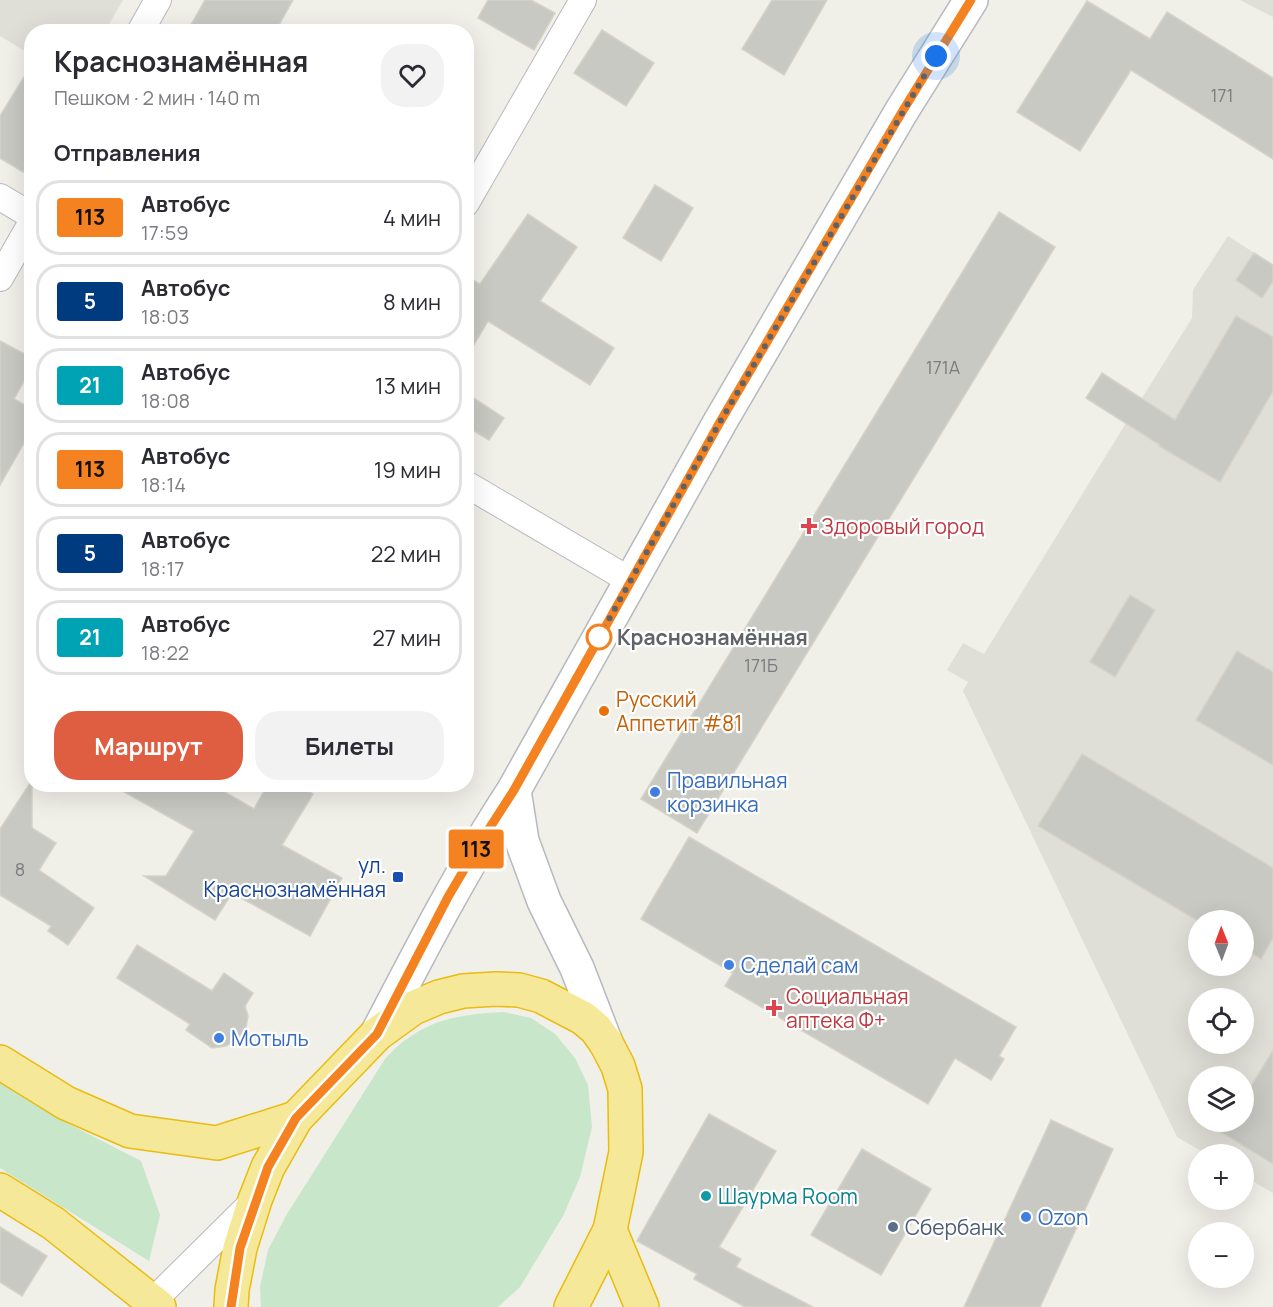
<!DOCTYPE html>
<html lang="ru">
<head>
<meta charset="utf-8">
<style>
  :root { --surface:#fff; --page:#f2f2f3; --text:#2b2b33; --muted:#7c7c81; --line:#e1e1e2; --accent:#df5d40 }
  body { margin:0; font-family:Manrope,sans-serif; background:var(--page); color:var(--text); height:100vh; display:flex; flex-direction:column; font-size:22px; white-space:nowrap }
  * { box-sizing:border-box; margin:0 }
  p { font-size:20px; color:var(--muted) }
  .icon { flex:none; width:33px; height:33px; fill:none; stroke:currentColor; stroke-width:2; stroke-linecap:round; stroke-linejoin:round }
  .map { position:relative; flex:1; overflow:hidden }
  .side { position:absolute; left:24px; top:24px; width:450px; height:768px; display:flex; flex-direction:column; background:var(--surface); border-radius:24px; box-shadow:0 6px 24px #0002 }
  .side>* { flex:none }
  .badge { padding:0 12px; border-radius:4px; font-size:21px; line-height:39px }
  .needle { width:39px; rotate:359deg }
  .controls { position:absolute; left:1188px; top:910px; display:grid; gap:12px }
  .controls a { display:grid; place-items:center; width:66px; height:66px; border-radius:50%; background:var(--surface); box-shadow:0 6px 24px #0002; font-size:30px }
  .you { position:absolute; width:30px; height:30px; margin:-15px; border:4px solid #fff; border-radius:50%; background:#1a73e8; box-shadow:0 0 0 9px #1a73e833 }
  .map>.badge { position:absolute; translate:-50% -50%; box-shadow:0 0 0 3px #fff }
  h2 { padding:0 30px; font-size:22px; line-height:54px }
  .round { display:grid; place-items:center; flex:none; width:63px; height:63px; border-radius:24px; background:var(--page) }
  .overview { display:flex; align-items:center; justify-content:space-between; height:102px; padding:0 30px }
  h1 { font-size:28px; font-weight:700; line-height:45px }
  .cta { display:flex; gap:12px; margin-top:auto; padding:12px 30px }
  .cta a { flex:1; height:69px; border-radius:24px; background:var(--accent); color:#fff; font-size:24px; font-weight:700; line-height:69px; text-align:center }
  .cta a+a { background:var(--page); color:var(--text) }
  ul { padding:0; list-style:none }
  li { display:flex; align-items:center; gap:18px; height:75px; margin:0 12px 9px; padding:0 18px; border:3px solid var(--line); border-radius:24px }
  li div { flex:1 }
  li b { display:block; font-size:22px }
  li em { font-style:normal }
  li .badge { min-width:66px; font-weight:700; text-align:center }
  .map>svg:first-child { display:block }
  .education { fill:#e0dfd7; fill-rule:evenodd }
  .green { fill:#c7e6ca }
  .building { fill:#c9c9c3; stroke:#d5d2c7; stroke-width:1.5 }
  .lines { fill:none; stroke-linecap:round; stroke-linejoin:round }
  .street-casing { stroke:#b8b9be; stroke-width:28 }
  .secondary-casing { stroke:#b6b9be; stroke-width:36 }
  .highway-casing { stroke:#e9bc0f; stroke-width:36 }
  .street { stroke:#fff; stroke-width:26 }
  .secondary { stroke:#fff; stroke-width:33 }
  .highway { stroke:#f6e899; stroke-width:33 }
  .line-casing { stroke:#fff; stroke-width:14 }
  .line { stroke:#f58220; stroke-width:9 }
  .walk { stroke:#5f6267; stroke-width:6; stroke-dasharray:0 10.8 }
  .health-dot { fill:#e0444e; stroke:#fff; stroke-width:2 }
  .stop-dot { fill:#fff; stroke:#f58220; stroke-width:3 }
  .food-dot { fill:#e8710a; stroke:#fff; stroke-width:2 }
  .shop-dot { fill:#3f7fe0; stroke:#fff; stroke-width:2 }
  .transit-dot { fill:#1a4fb4; stroke:#fff; stroke-width:2 }
  .culture-dot { fill:#0f9aa8; stroke:#fff; stroke-width:2 }
  .service-dot { fill:#5c6f8a; stroke:#fff; stroke-width:2 }
  .labels { text-anchor:middle; dominant-baseline:central; stroke-width:4.5; stroke-linejoin:round; paint-order:stroke }
  .number-label { font-size:18px; fill:#7a7c7e }
  .health-label { font-size:21px; fill:#be3a42; stroke:#fff; text-anchor:start }
  .stop-label { font-size:21px; font-weight:bold; fill:#5f6267; stroke:#fff; text-anchor:start }
  .food-label { font-size:21px; fill:#c56008; stroke:#fff; text-anchor:start }
  .shop-label { font-size:21px; fill:#366cbe; stroke:#fff; text-anchor:start }
  .transit-label { font-size:21px; fill:#164399; stroke:#fff; text-anchor:end }
  .culture-label { font-size:21px; fill:#0d838f; stroke:#fff; text-anchor:start }
  .service-label { font-size:21px; fill:#4e5e75; stroke:#fff; text-anchor:start }
</style>
</head>
<body>
<div class="map">
<svg width="1273" height="1307" viewBox="0 0 1273 1307">
  <rect width="100%" height="100%" fill="#f0efe8"/>
  <g class="education">
    <path d="M 0,0 L 123,0 L 105,31 L 32,32 L 31,55 L 0,36 Z"/>
    <path d="M 1240,0 L 1273,0 L 1273,17 Z"/>
    <path d="M 1228,236 L 1273,265 L 1273,1193 L 1244,1176 L 1244,1155 L 1208,1155 L 1177,1137 L 963,691 L 968,682 L 947,670 L 963,643 L 984,654 L 1126,423 L 1086,398 L 1102,373 L 1142,398 L 1192,318 L 1193,290 ZM 1198,921 L 1244,921 L 1244,966 L 1198,966 ZM 1198,999 L 1244,999 L 1244,1044 L 1198,1044 ZM 1198,1077 L 1244,1077 L 1244,1122 L 1198,1122 Z"/>
  </g>
  <g class="green">
    <path d="M 503,1012 L 531,1018 L 555,1034 L 575,1058 L 588,1085 L 592,1127 L 580,1177 L 563,1216 L 520,1287 L 498,1307 L 261,1307 L 260,1287 L 268,1250 L 287,1214 L 385,1059 C 418,1022 455,1014 503,1012 Z"/>
    <path d="M 0,1081 L 65,1122 L 141,1161 L 160,1215 L 149,1261 L 0,1168 Z"/>
  </g>
  <g class="building">
    <path d="M 205,0 L 293,0 L 275,32 L 187,32 Z"/>
    <path d="M 488,0 L 531,0 L 555,13 L 534,50 L 478,18 Z"/>
    <path d="M 772,0 L 827,0 L 784,75 L 742,49 Z"/>
    <path d="M 1087,1 L 1150,39 L 1167,12 L 1273,78 L 1273,159 L 1131,70 L 1080,151 L 1017,112 Z"/>
    <path d="M 602,30 L 654,63 L 626,106 L 574,73 Z"/>
    <path d="M 32,64 L 32,157 L 23,172 L 0,158 L 0,116 Z"/>
    <path d="M 655,185 L 693,208 L 661,261 L 623,238 Z"/>
    <path d="M 999,212 L 1055,247 L 697,833 L 641,799 Z"/>
    <path d="M 528,214 L 577,247 L 540,301 L 614,348 L 590,385 L 488,321 L 466,358 L 466,276 L 480,284 Z"/>
    <path d="M 1254,253 L 1273,265 L 1273,281 L 1262,298 L 1236,280 Z"/>
    <path d="M 1236,316 L 1273,337 L 1273,391 L 1220,482 L 1159,446 L 1160,445 L 1086,398 L 1102,373 L 1175,420 Z"/>
    <path d="M 0,341 L 32,358 L 32,367 L 14,399 L 32,409 L 32,429 L 0,485 Z"/>
    <path d="M 466,393 L 504,418 L 489,440 L 466,426 Z"/>
    <path d="M 1130,595 L 1155,610 L 1115,677 L 1090,662 Z"/>
    <path d="M 1237,651 L 1273,672 L 1273,765 L 1196,720 Z"/>
    <path d="M 1082,754 L 1273,868 L 1273,938 L 1261,959 L 1244,948 L 1244,921 L 1198,921 L 1038,826 Z"/>
    <path d="M 32,780 L 32,828 L 56,843 L 39,870 L 94,908 L 68,945 L 48,931 L 51,926 L 0,895 L 0,829 Z"/>
    <path d="M 110,784 L 211,784 L 254,809 L 268,784 L 296,784 L 313,794 L 282,845 L 342,878 L 310,936 L 232,893 L 215,920 L 144,876 L 166,876 L 194,831 Z"/>
    <path d="M 689,837 L 1016,1027 L 999,1056 L 1004,1059 L 991,1080 L 955,1058 L 928,1104 L 725,986 L 733,973 L 641,919 Z"/>
    <path d="M 137,945 L 212,991 L 224,973 L 253,993 L 245,1006 L 248,1016 L 246,1027 L 238,1039 L 226,1046 L 212,1048 L 186,1030 L 190,1024 L 117,978 Z"/>
    <path d="M 1273,1050 L 1273,1164 L 1205,1122 L 1244,1122 L 1244,1098 Z"/>
    <path d="M 709,1114 L 776,1151 L 719,1247 L 741,1259 L 736,1267 L 813,1307 L 745,1307 L 694,1279 L 697,1274 L 637,1241 Z"/>
    <path d="M 1051,1120 L 1113,1149 L 1040,1307 L 964,1307 Z"/>
    <path d="M 862,1149 L 931,1189 L 881,1275 L 811,1235 Z"/>
    <path d="M 0,1227 L 47,1256 L 22,1296 L 0,1282 Z"/>
  </g>
  <g class="lines">
    <g class="street-casing">
      <g id="street">
        <path d="M 140,32 L 158,0"/>
        <path d="M 0,197 L 32,216"/>
        <path d="M 466,203 L 583,0"/>
        <path d="M 0,278 L 32,222"/>
        <path d="M 466,484 L 631,581"/>
        <path d="M 149,1307 L 153,1301 L 254,1201"/>
      </g>
    </g>
    <g class="secondary-casing">
      <g id="secondary">
        <path d="M 514,790 L 522,841 L 544,901 L 577,968 L 606,1043"/>
        <path d="M 377,1034 C 420,951 463,868 514,790 L 720,422 L 901,112 L 971,0"/>
      </g>
    </g>
    <g class="highway-casing">
      <g id="highway">
        <path d="M 0,1062 L 66,1103 L 130,1131 L 217,1143 L 296,1118"/>
        <path d="M 0,1190 L 53,1223 L 159,1307"/>
        <path d="M 610,1230 L 642,1307"/>
        <path d="M 231,1307 L 232,1290 L 240,1248 L 255,1200 L 268,1167 L 296,1118 L 377,1034 L 413,1008 L 439,997 L 463,991 L 496,989 L 519,990 L 541,996 L 583,1018 L 596,1029 L 606,1043 L 618,1066 L 625,1089 L 626,1152 L 610,1230 L 571,1307"/>
      </g>
    </g>
    <use href="#street" class="street"/>
    <use href="#secondary" class="secondary"/>
    <use href="#highway" class="highway"/>
  </g>
  <g class="lines">
    <g class="line-casing">
      <path id="line" d="M 231,1307 L 240,1248 L 268,1167 L 296,1118 L 377,1034 L 448,897 L 478,846 L 514,790 L 720,422 L 902,112 L 971,0"/>
    </g>
    <use href="#line" class="line"/>
    <path class="walk" d="M 599,637 L 720,422 L 936,56"/>
  </g>
  <g class="health-dot">
    <path d="M806 517h6v6h6v6h-6v6h-6v-6h-6v-6h6z"/>
    <path d="M771 999h6v6h6v6h-6v6h-6v-6h-6v-6h6z"/>
  </g>
  <circle class="stop-dot" cx="599" cy="637" r="12"/>
  <circle class="food-dot" cx="604" cy="711" r="6"/>
  <g class="shop-dot">
    <circle cx="655" cy="792" r="6"/>
    <circle cx="729" cy="965" r="6"/>
    <circle cx="219" cy="1038" r="6"/>
    <circle cx="1026" cy="1217" r="6"/>
  </g>
  <rect class="transit-dot" x="392" y="871" width="12" height="12" rx="3"/>
  <circle class="culture-dot" cx="706" cy="1196" r="6"/>
  <circle class="service-dot" cx="893" cy="1227" r="6"/>
  <g class="labels">
    <g class="number-label">
      <text x="1222" y="95">171</text>
      <text x="943" y="367">171А</text>
      <text x="761" y="665">171Б</text>
      <text x="20" y="869">8</text>
    </g>
    <g class="health-label">
      <text x="821" y="526">Здоровый город</text>
      <text x="786" y="996">Социальная<tspan x="786" dy="24">аптека Ф+</tspan></text>
    </g>
    <g class="stop-label">
      <text x="617" y="637">Краснознамённая</text>
    </g>
    <g class="food-label">
      <text x="616" y="699">Русский<tspan x="616" dy="24">Аппетит #81</tspan></text>
    </g>
    <g class="shop-label">
      <text x="667" y="780">Правильная<tspan x="667" dy="24">корзинка</tspan></text>
      <text x="741" y="965">Сделай сам</text>
      <text x="231" y="1038">Мотыль</text>
      <text x="1038" y="1217">Ozon</text>
    </g>
    <g class="transit-label">
      <text x="386" y="865">ул.<tspan x="386" dy="24">Краснознамённая</tspan></text>
    </g>
    <g class="culture-label">
      <text x="718" y="1196">Шаурма Room</text>
    </g>
    <g class="service-label">
      <text x="905" y="1227">Сбербанк</text>
    </g>
  </g>
</svg>
<div class="controls">
<a><svg class="needle" viewBox="-14 -14 28 28"><path d="M0-13l5 13h-10z" fill="#e53935"/><path d="M0 13l5-13h-10z" fill="#7c7c81"/></svg></a>
<a><svg class="icon" aria-label="locate" viewBox="0 0 24 24"><circle cx="12" cy="12" r="6"/><path d="M12 2v4M12 18v4M2 12h4M18 12h4"/></svg></a>
<a><svg class="icon" aria-label="layers" viewBox="0 0 24 24"><path d="M12 4l9 5-9 5-9-5zM3 14l9 5 9-5"/></svg></a>
<a>+</a>
<a>−</a>
</div>
<div class="you" style="left:936px;top:56px"></div>
<b class="badge" style="left:476px;top:849px;background:#f58220;color:#111">113</b>
<section class="side">
<div class="overview"><div><h1>Краснознамённая</h1><p>Пешком · 2 мин · 140 m</p></div><a class="round"><svg class="icon" aria-label="heart" viewBox="0 0 24 24"><path d="M12 20l-8-8c-3-5 5-10 8-4 3-6 11-1 8 4z"/></svg></a></div>
<h2>Отправления</h2>
<ul>
<li><span class="badge" style="background:#f58220;color:#111">113</span><div><b>Автобус</b><p>17:59</p></div><em>4 мин</em></li>
<li><span class="badge" style="background:#003b80;color:#fff">5</span><div><b>Автобус</b><p>18:03</p></div><em>8 мин</em></li>
<li><span class="badge" style="background:#00a3b4;color:#fff">21</span><div><b>Автобус</b><p>18:08</p></div><em>13 мин</em></li>
<li><span class="badge" style="background:#f58220;color:#111">113</span><div><b>Автобус</b><p>18:14</p></div><em>19 мин</em></li>
<li><span class="badge" style="background:#003b80;color:#fff">5</span><div><b>Автобус</b><p>18:17</p></div><em>22 мин</em></li>
<li><span class="badge" style="background:#00a3b4;color:#fff">21</span><div><b>Автобус</b><p>18:22</p></div><em>27 мин</em></li>
</ul>
<div class="cta"><a>Маршрут</a><a>Билеты</a></div>
</section>
</div>
</body>
</html>
